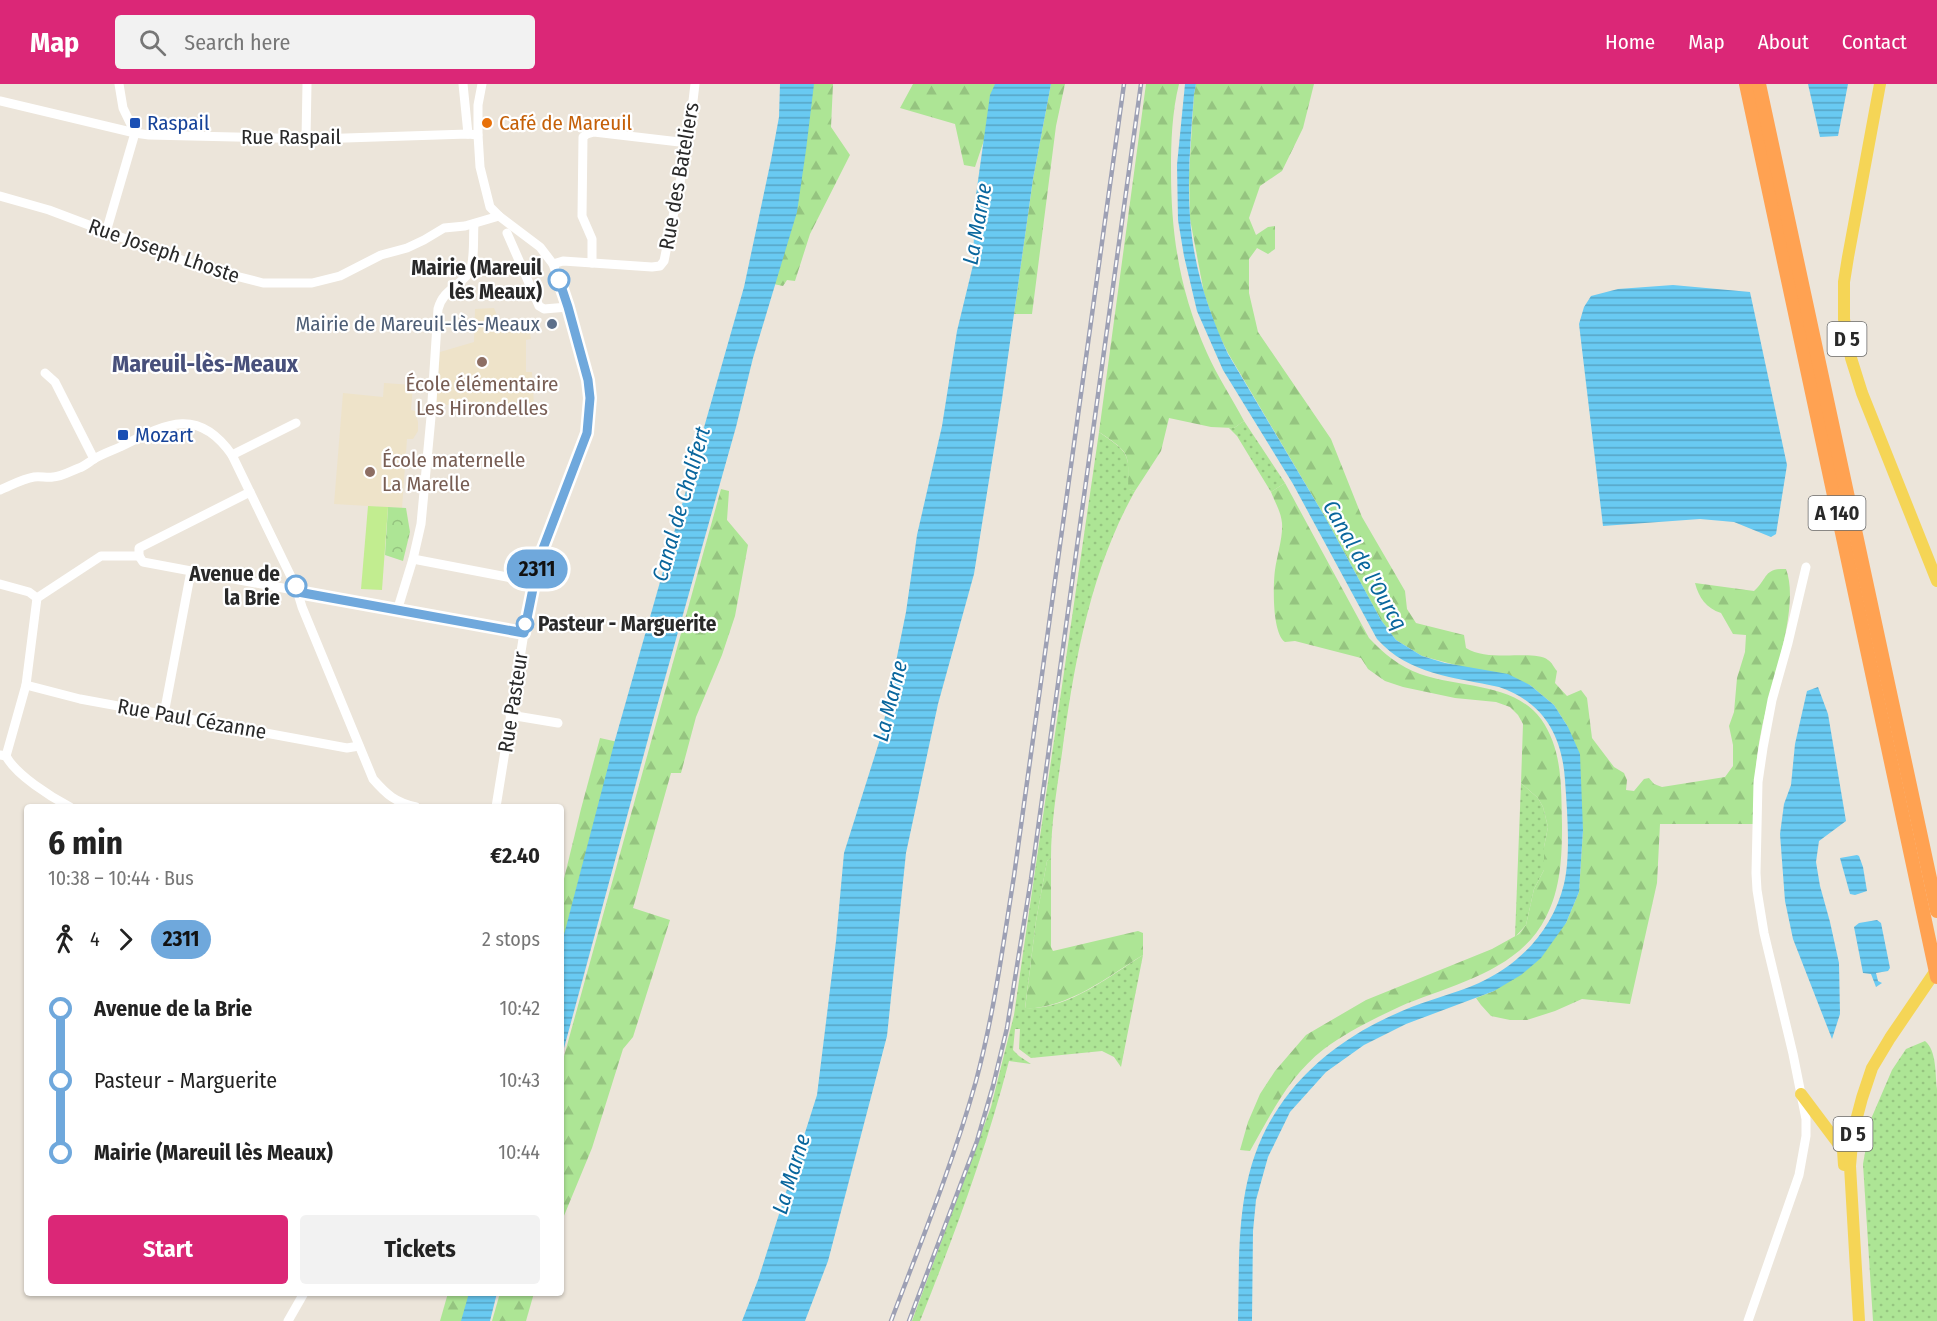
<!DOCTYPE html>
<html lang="en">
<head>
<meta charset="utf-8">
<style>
  :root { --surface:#fff; --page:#f2f2f2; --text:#222; --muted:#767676; --accent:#db2777 }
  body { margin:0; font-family:"Fira Sans Condensed",sans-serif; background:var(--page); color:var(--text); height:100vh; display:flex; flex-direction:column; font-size:22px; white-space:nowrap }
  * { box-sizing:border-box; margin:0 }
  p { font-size:20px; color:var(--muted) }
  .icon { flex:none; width:33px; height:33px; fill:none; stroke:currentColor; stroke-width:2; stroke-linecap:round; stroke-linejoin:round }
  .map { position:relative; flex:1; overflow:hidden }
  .panel { position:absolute; left:24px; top:720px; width:540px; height:492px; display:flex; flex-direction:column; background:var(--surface); border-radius:6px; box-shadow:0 2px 4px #0004 }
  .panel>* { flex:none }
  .badge { padding:0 12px; border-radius:20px; font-size:21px; line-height:39px }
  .map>.badge { position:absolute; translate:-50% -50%; box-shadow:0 0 0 3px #fff }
  .legs { display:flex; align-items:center; gap:9px; height:66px; padding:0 24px; font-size:20px }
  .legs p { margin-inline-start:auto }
  .headline { display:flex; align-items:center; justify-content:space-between; height:102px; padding:0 24px }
  h1 { font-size:33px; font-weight:700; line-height:45px }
  .primary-button { display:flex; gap:12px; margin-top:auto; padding:12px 24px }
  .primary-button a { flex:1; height:69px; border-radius:6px; background:var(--accent); color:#fff; font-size:24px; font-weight:700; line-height:69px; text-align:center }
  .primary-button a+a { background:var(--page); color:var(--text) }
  ul { padding:0 24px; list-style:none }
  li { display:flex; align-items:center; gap:21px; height:72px; font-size:22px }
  li i { display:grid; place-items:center; width:9px; height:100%; margin:0 8px; background:currentColor }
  li i::after { content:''; width:15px; height:15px; margin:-8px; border:4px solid; border-radius:50%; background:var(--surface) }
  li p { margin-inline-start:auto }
  li:first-child i { background:linear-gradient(#0000 50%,currentColor 0) }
  li:last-child i { background:linear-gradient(currentColor 50%,#0000 0) }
  header { display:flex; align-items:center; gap:36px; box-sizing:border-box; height:84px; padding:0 30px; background:var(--accent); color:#fff }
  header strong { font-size:28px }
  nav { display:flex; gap:33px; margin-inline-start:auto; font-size:21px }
  .search { width:420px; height:54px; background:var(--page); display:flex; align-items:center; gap:15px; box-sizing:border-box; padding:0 21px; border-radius:6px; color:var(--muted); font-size:22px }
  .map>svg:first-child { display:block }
  .education { fill:#eee3c9 }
  .grass { fill:url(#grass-dots) }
  .forest { fill:url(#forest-firs) }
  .park { fill:url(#park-crowns) }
  .pitch { fill:#c2ed90 }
  .water { fill:url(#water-rules) }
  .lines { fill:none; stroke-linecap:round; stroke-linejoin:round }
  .minor { stroke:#fff; stroke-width:9 }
  .major { stroke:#f5d556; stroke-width:12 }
  .highway { stroke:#ffa252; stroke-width:14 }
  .rail-casing { stroke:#9da0b4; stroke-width:4.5 }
  .rail { stroke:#fff; stroke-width:2; stroke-dasharray:7; stroke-linecap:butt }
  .line-1-casing { stroke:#fff; stroke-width:14 }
  .line-1 { stroke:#6fa8dc; stroke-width:9 }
  .transit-dot { fill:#1a4fb4; stroke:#fff; stroke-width:2 }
  .food-dot { fill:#e8710a; stroke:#fff; stroke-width:2 }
  .stop-1-dot { fill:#fff; stroke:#6fa8dc; stroke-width:3 }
  .service-dot { fill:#5c6f8a; stroke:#fff; stroke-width:2 }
  .education-dot { fill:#8d6e63; stroke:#fff; stroke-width:2 }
  .labels { text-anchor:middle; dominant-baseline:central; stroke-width:4.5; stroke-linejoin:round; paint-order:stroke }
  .shield { fill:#fff; stroke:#696969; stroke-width:1.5 }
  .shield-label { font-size:20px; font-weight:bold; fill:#292929 }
  .transit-label { font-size:21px; fill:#164399; stroke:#fff; text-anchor:start }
  .food-label { font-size:21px; fill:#c56008; stroke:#fff; text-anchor:start }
  .street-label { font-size:21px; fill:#292929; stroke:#fff }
  .stop-label { font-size:21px; font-weight:bold; fill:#292929; stroke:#fff; text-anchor:end }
  .service-label { font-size:21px; fill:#4e5e75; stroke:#fff; text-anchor:end }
  .education-label { font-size:21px; fill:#785e54; stroke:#fff }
  .water-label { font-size:22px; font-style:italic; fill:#09669d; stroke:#fff }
  .quarter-label { font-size:24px; font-weight:bold; fill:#48507b; stroke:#fff }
</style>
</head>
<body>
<header>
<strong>Map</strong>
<div class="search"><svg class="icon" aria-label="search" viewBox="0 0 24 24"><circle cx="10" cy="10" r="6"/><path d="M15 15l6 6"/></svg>Search here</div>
<nav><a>Home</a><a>Map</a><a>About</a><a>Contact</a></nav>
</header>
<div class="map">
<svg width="1937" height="1237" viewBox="0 0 1937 1237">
  <defs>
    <pattern id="grass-dots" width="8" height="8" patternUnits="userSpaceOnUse" patternTransform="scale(1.5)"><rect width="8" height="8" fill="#ade595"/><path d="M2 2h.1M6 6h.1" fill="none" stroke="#95c480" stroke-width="1.8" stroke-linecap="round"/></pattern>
    <pattern id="forest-firs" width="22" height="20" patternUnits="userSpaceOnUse" patternTransform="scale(1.5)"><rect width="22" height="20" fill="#ade595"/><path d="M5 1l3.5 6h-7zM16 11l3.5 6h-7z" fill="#95c480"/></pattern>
    <pattern id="park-crowns" width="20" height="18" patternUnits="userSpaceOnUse" patternTransform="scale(1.5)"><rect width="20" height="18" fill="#ade595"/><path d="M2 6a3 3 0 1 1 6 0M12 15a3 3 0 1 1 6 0" fill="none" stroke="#95c480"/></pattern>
    <pattern id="water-rules" width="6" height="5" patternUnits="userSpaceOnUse" patternTransform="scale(1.5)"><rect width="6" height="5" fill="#69caf2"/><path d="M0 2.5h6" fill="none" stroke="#56a4c4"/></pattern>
  </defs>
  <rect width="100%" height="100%" fill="#ece5da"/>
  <g class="education">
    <path d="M 494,224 L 502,244 L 529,244 L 531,255 L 526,256 L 526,288 L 532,288 L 534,321 L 436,321 L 440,268 L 474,258 L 475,225 Z"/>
    <path d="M 384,299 L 413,301 L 411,326 L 415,327 L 418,338 L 418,347 L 413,355 L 407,355 L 402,424 L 334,420 L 343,309 L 383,313 Z"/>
  </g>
  <g class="grass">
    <path d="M 1244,337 L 1285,399 L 1271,408 L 1237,352 L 1229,344 L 1234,344 Z"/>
    <path d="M 1099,348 C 1129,369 1129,368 1129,405 L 1135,407 C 1090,487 1074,580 1062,669 C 1057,704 1051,739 1051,774 L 1047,777 L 1036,837 L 1025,924 C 1066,927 1110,892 1143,871 L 1121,983 L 1114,973 L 1102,967 L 1031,974 L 1019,965 L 1020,945 L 1015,945 L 1013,966 L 1019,972 L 1031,980 L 1009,977 C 986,1066 954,1152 920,1237 L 912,1237 L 991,1023 L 1014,931 Z"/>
    <path d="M 1521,699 L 1538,714 L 1543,723 L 1548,743 L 1544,763 L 1544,786 L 1534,805 L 1526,841 L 1515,853 Z"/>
    <path d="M 1925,957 C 1937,967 1935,990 1937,1005 L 1937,1237 L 1873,1237 L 1863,1080 L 1871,1035 L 1892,986 L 1906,965 Z"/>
  </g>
  <g class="forest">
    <path d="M 811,0 L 833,0 L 831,43 L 850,71 L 810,150 L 795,197 L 787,196 L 783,202 L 769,199 Z"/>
    <path d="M 913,0 L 1003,0 L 975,83 L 964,81 L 955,40 L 900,24 Z"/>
    <path d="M 1051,0 L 1065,0 L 1056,42 L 1032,230 L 1014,230 L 1033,95 Z"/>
    <path d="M 1146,0 L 1179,0 C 1172,28 1171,58 1171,86 C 1171,152 1180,208 1207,269 C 1217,292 1232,314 1244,337 L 1234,344 L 1211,343 L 1169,334 L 1161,367 L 1135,407 L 1128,405 C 1129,368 1130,369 1099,348 Z"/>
    <path d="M 1196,0 L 1314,0 L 1303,44 L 1282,87 L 1260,102 L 1249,134 L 1256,151 L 1268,143 L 1275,142 L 1275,165 L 1268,170 L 1257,164 L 1249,175 L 1249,209 L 1258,248 L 1331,355 L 1362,433 L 1405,507 L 1407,525 L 1416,539 L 1464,551 L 1466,564 C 1490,579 1534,565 1548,576 C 1552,578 1554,584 1557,587 L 1555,599 L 1567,612 L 1581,606 L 1587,614 L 1592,654 L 1614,683 L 1624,689 L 1627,696 L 1626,706 L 1634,707 L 1644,695 L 1649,694 L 1654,700 L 1662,703 L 1725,693 L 1733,682 L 1733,661 L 1729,642 L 1734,628 L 1737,594 L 1745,568 L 1746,551 L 1733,550 L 1721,529 C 1706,524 1699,514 1695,499 L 1754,507 C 1768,495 1763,484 1786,485 C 1801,524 1769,605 1761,648 C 1755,678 1754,709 1753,740 L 1660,740 L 1657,799 L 1630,920 L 1582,915 L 1555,927 L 1527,936 L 1510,936 L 1491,932 L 1481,921 L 1476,914 L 1494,907 L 1566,839 L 1579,808 L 1583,746 L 1568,643 L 1554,621 L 1530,601 L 1422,572 L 1396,556 L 1381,536 L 1325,433 L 1228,269 L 1217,247 L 1204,209 L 1190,135 L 1189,90 L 1194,10 Z"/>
    <path d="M 1285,399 L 1369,554 C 1383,569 1400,583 1420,590 C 1459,604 1513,598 1541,635 C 1563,666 1561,704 1562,740 C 1562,772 1561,804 1546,833 C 1519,888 1450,901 1399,923 C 1373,935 1347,948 1324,965 C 1289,992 1271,1030 1250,1067 L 1240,1066 L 1248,1038 L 1260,1010 L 1275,987 L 1306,951 L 1366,916 L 1492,865 L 1519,850 L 1526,841 L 1534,805 L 1544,786 L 1544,763 L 1548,743 L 1543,723 L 1538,714 L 1521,699 L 1523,640 L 1518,631 L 1510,623 L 1496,618 L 1455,614 L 1403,603 L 1385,597 L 1368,585 L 1361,574 L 1295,557 L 1285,558 C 1272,549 1273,501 1275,486 C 1277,471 1283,454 1282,439 C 1281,428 1275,418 1271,408 Z"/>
    <path d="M 721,405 L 729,407 L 727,436 L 748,461 L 735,532 L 722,571 L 696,633 L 681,689 L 671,689 L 633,824 L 670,836 L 633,953 L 623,965 L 592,1064 L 561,1139 L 561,983 Z"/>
    <path d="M 600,654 L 618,658 L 561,876 L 561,807 L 581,725 Z"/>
    <path d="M 1051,774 L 1051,863 L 1053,867 L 1138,847 L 1143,849 L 1143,871 C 1106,894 1070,923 1025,925 L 1036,837 L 1047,777 Z"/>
    <path d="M 448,1209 L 472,1209 L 463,1237 L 440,1237 Z"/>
    <path d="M 500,1209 L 534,1209 L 526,1237 L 492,1237 Z"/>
  </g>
  <path class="park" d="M 388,423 L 406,424 L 410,448 L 403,477 L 385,471 Z"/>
  <path class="pitch" d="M 368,422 L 388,423 L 382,506 L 361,505 Z"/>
  <g class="water">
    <path d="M 780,0 L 814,0 L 806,66 L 797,128 L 753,274 L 736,343 L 654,633 L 561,975 L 561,862 L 615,656 L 744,203 L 771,76 L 779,33 Z"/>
    <path d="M 995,0 L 1051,0 L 1033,95 L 1002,315 L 974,490 L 938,620 L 906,769 L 887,952 L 828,1177 L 805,1237 L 742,1237 L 758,1196 L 817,1011 L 836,857 L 844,769 L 881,652 L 906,528 L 917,451 L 942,342 L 957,247 L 973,181 L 975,118 L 990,11 Z"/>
    <path d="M 1185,0 L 1196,0 L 1194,10 C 1191,51 1187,92 1190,133 C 1193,181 1208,227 1228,270 L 1325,433 L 1381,536 L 1396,556 L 1422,572 L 1445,579 L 1508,590 L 1530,601 L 1554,621 L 1568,643 L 1580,670 L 1583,746 L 1579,808 L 1566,839 L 1541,874 L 1521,891 L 1494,907 L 1406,940 L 1364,961 L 1326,988 L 1290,1028 L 1268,1073 L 1256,1116 L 1253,1147 L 1252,1237 L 1238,1237 C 1240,1153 1234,1078 1290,1008 C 1320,971 1359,945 1402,927 C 1427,916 1454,910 1479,899 C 1521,880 1553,845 1564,800 C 1571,771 1567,726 1565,696 C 1562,651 1543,618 1499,603 C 1454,593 1409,591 1377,555 L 1293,400 L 1223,286 L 1197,227 L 1184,172 L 1178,136 L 1177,81 Z"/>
    <path d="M 1808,0 L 1848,0 L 1838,52 L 1820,53 Z"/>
    <path d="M 1673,201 L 1750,208 L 1787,381 L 1776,450 L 1771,453 L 1734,438 L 1700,435 L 1603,442 L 1579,240 L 1584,223 L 1591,212 L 1618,205 Z"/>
    <path d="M 1818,603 L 1828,630 L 1846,737 L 1819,757 L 1816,778 L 1820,802 L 1830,838 L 1839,879 L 1840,930 L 1832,955 L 1793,855 L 1785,817 L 1780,750 L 1784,720 L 1791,701 L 1795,660 L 1807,607 Z"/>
    <path d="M 1857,771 L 1859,772 L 1863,783 L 1867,807 L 1855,811 L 1850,810 L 1840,774 Z"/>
    <path d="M 1877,836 L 1881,839 L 1890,884 L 1888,887 L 1876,889 L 1878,897 L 1882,899 L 1876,903 L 1871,890 L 1863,889 L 1854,843 L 1859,839 Z"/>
    <path d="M 469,1209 L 497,1209 L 490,1237 L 461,1237 Z"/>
  </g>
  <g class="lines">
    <g class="minor">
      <path d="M 119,0 L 123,24 L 135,49"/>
      <path d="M 463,0 L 468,50"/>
      <path d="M 482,0 L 478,21 L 478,51 L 480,83 L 490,123 L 499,132 L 540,163 L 553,180 L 568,223 L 587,296 L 590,314 L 587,349 L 539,475 L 524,549 L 496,723"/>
      <path d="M 0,17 L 135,49 L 149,51 L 315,55 L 468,50 L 478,51"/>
      <path d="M 306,55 L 307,0"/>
      <path d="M 0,112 L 49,126 L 200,183 L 263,199 L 312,199 L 340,192 L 381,171 L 407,164 L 424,156 L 444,144 L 465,142 L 499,132"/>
      <path d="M 106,148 L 135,49"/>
      <path d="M 507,149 L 539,222 L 544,225 L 568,223"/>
      <path d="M 592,179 L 592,155 L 582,132 L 583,53 L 587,50 L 594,48 L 688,59"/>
      <path d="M 553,180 L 563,177 L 652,183 L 660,182 L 664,177 L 688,59 L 695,0"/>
      <path d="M 45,289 L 55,298 L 94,375"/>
      <path d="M 232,371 L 296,339"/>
      <path d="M 0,406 C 12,401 22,395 34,393 C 40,392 47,394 53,393 C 61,393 71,387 79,384 C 85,382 89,378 94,375 C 102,370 111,367 120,363 C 164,341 197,321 232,371 L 296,503 L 302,523 L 373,695 C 387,711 395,718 416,723"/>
      <path d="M 139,472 L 143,478 L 524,549"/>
      <path d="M 139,472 L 139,464 L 250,408"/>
      <path d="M 413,475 L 507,493 L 534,502"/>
      <path d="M 0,500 L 29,508 L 37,514"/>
      <path d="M 37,514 L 101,472 L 139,472"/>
      <path d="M 397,527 L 413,475 L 421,440 L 431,333 L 438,225 C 443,206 458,203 469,189 C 475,180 473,152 474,140"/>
      <path d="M 26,601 L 80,615 L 347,664 L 359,662"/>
      <path d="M 164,630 L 191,487"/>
      <path d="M 510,631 L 558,639"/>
      <path d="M 0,671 L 6,672 L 26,601 L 37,514"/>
      <path d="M 6,672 C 16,691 51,713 70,723"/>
      <path d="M 288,1237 L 304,1209"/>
      <path d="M 1748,1237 L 1799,1091 L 1806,1052 L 1806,1035 L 1793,970 L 1764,849 L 1757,806 L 1756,789 L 1758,698 L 1763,664 L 1772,616 L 1788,559 L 1806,483"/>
    </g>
    <g class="major">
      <path d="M 1880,0 L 1848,173 L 1844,198 L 1844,235 L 1851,274 L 1862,309 L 1937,497"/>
      <path d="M 1801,1010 L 1843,1066 L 1844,1081"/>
      <path d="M 1859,1237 L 1850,1082 L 1853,1048 L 1862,1014 L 1872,984 L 1890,954 L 1937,885"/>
    </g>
    <g class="highway">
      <path d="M 1746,0 L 1937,893"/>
      <path d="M 1759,0 L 1937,827"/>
    </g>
    <g class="rail-casing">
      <g id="rail">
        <path d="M 891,1237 C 921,1158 953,1079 976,997 C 994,930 1003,861 1014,792 L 1124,0"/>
        <path d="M 909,1237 L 977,1057 L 993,1002 L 1007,944 L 1031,795 L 1141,0"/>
      </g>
    </g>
    <use href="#rail" class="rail"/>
  </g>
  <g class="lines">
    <g class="line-1-casing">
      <path id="line-1" d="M 296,502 L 298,508 L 524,549 L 539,475 L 587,349 L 590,314 L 588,296 L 568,223 L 559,196"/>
    </g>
    <use href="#line-1" class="line-1"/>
  </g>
  <g class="transit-dot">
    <rect x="129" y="33" width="12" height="12" rx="3"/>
    <rect x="117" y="345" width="12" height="12" rx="3"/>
  </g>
  <circle class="food-dot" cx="487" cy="39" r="6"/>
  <g class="stop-1-dot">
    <circle cx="559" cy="196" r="10"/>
    <circle cx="296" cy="502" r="10"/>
    <circle cx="525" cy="540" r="8"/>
  </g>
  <circle class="service-dot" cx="552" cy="240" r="6"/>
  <g class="education-dot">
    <circle cx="482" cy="278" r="6"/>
    <circle cx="370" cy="388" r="6"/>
  </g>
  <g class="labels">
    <g class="shield">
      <rect x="1827.5" y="238" width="39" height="34" rx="4.5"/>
      <rect x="1808.5" y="412" width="57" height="34" rx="4.5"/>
      <rect x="1833.5" y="1033" width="39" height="34" rx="4.5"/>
    </g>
    <g class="shield-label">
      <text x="1847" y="255">D 5</text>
      <text x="1837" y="429">A 140</text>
      <text x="1853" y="1050">D 5</text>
    </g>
    <g class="transit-label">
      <text x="147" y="39">Raspail</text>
      <text x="135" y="351">Mozart</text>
    </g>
    <g class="food-label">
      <text x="499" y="39">Café de Mareuil</text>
    </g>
    <g class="street-label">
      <text x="291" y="53">Rue Raspail</text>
      <text transform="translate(679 92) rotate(-80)">Rue des Bateliers</text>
      <text transform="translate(164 167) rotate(19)">Rue Joseph Lhoste</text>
      <text transform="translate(513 618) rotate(-81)">Rue Pasteur</text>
      <text transform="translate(192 635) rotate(10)">Rue Paul Cézanne</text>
    </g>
    <g class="stop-label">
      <text x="542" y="184">Mairie (Mareuil<tspan x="542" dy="24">lès Meaux)</tspan></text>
      <text x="280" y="490">Avenue de<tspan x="280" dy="24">la Brie</tspan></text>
      <text x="538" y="540" text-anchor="start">Pasteur - Marguerite</text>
    </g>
    <g class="service-label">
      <text x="540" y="240">Mairie de Mareuil-lès-Meaux</text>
    </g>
    <g class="education-label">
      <text x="482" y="300">École élémentaire<tspan x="482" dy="24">Les Hirondelles</tspan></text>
      <text x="382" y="376" text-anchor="start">École maternelle<tspan x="382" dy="24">La Marelle</tspan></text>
    </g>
    <g class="water-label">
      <text transform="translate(977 140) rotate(-80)">La Marne</text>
      <text transform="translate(681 420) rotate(-74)">Canal de Chalifert</text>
      <text transform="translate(1365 481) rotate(60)">Canal de l'Ourcq</text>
      <text transform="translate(890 617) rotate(-76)">La Marne</text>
      <text transform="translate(791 1090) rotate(-73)">La Marne</text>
    </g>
    <g class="quarter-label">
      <text x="205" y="280">Mareuil-lès-Meaux</text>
    </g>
  </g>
</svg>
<b class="badge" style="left:537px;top:485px;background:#6fa8dc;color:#111">2311</b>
<section class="panel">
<div class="headline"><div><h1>6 min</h1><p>10:38 – 10:44 · Bus</p></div><b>€2.40</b></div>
<div class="legs"><svg class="icon" aria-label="walk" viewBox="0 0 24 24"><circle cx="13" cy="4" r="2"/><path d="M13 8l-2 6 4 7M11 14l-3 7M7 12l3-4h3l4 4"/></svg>4<svg class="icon" aria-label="forward" viewBox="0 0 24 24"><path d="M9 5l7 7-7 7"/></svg><b class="badge" style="background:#6fa8dc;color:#111">2311</b><p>2 stops</p></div>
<ul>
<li><i style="color:#6fa8dc"></i><b>Avenue de la Brie</b><p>10:42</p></li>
<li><i style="color:#6fa8dc"></i><span>Pasteur - Marguerite</span><p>10:43</p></li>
<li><i style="color:#6fa8dc"></i><b>Mairie (Mareuil lès Meaux)</b><p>10:44</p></li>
</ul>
<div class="primary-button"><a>Start</a><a>Tickets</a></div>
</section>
</div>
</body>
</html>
